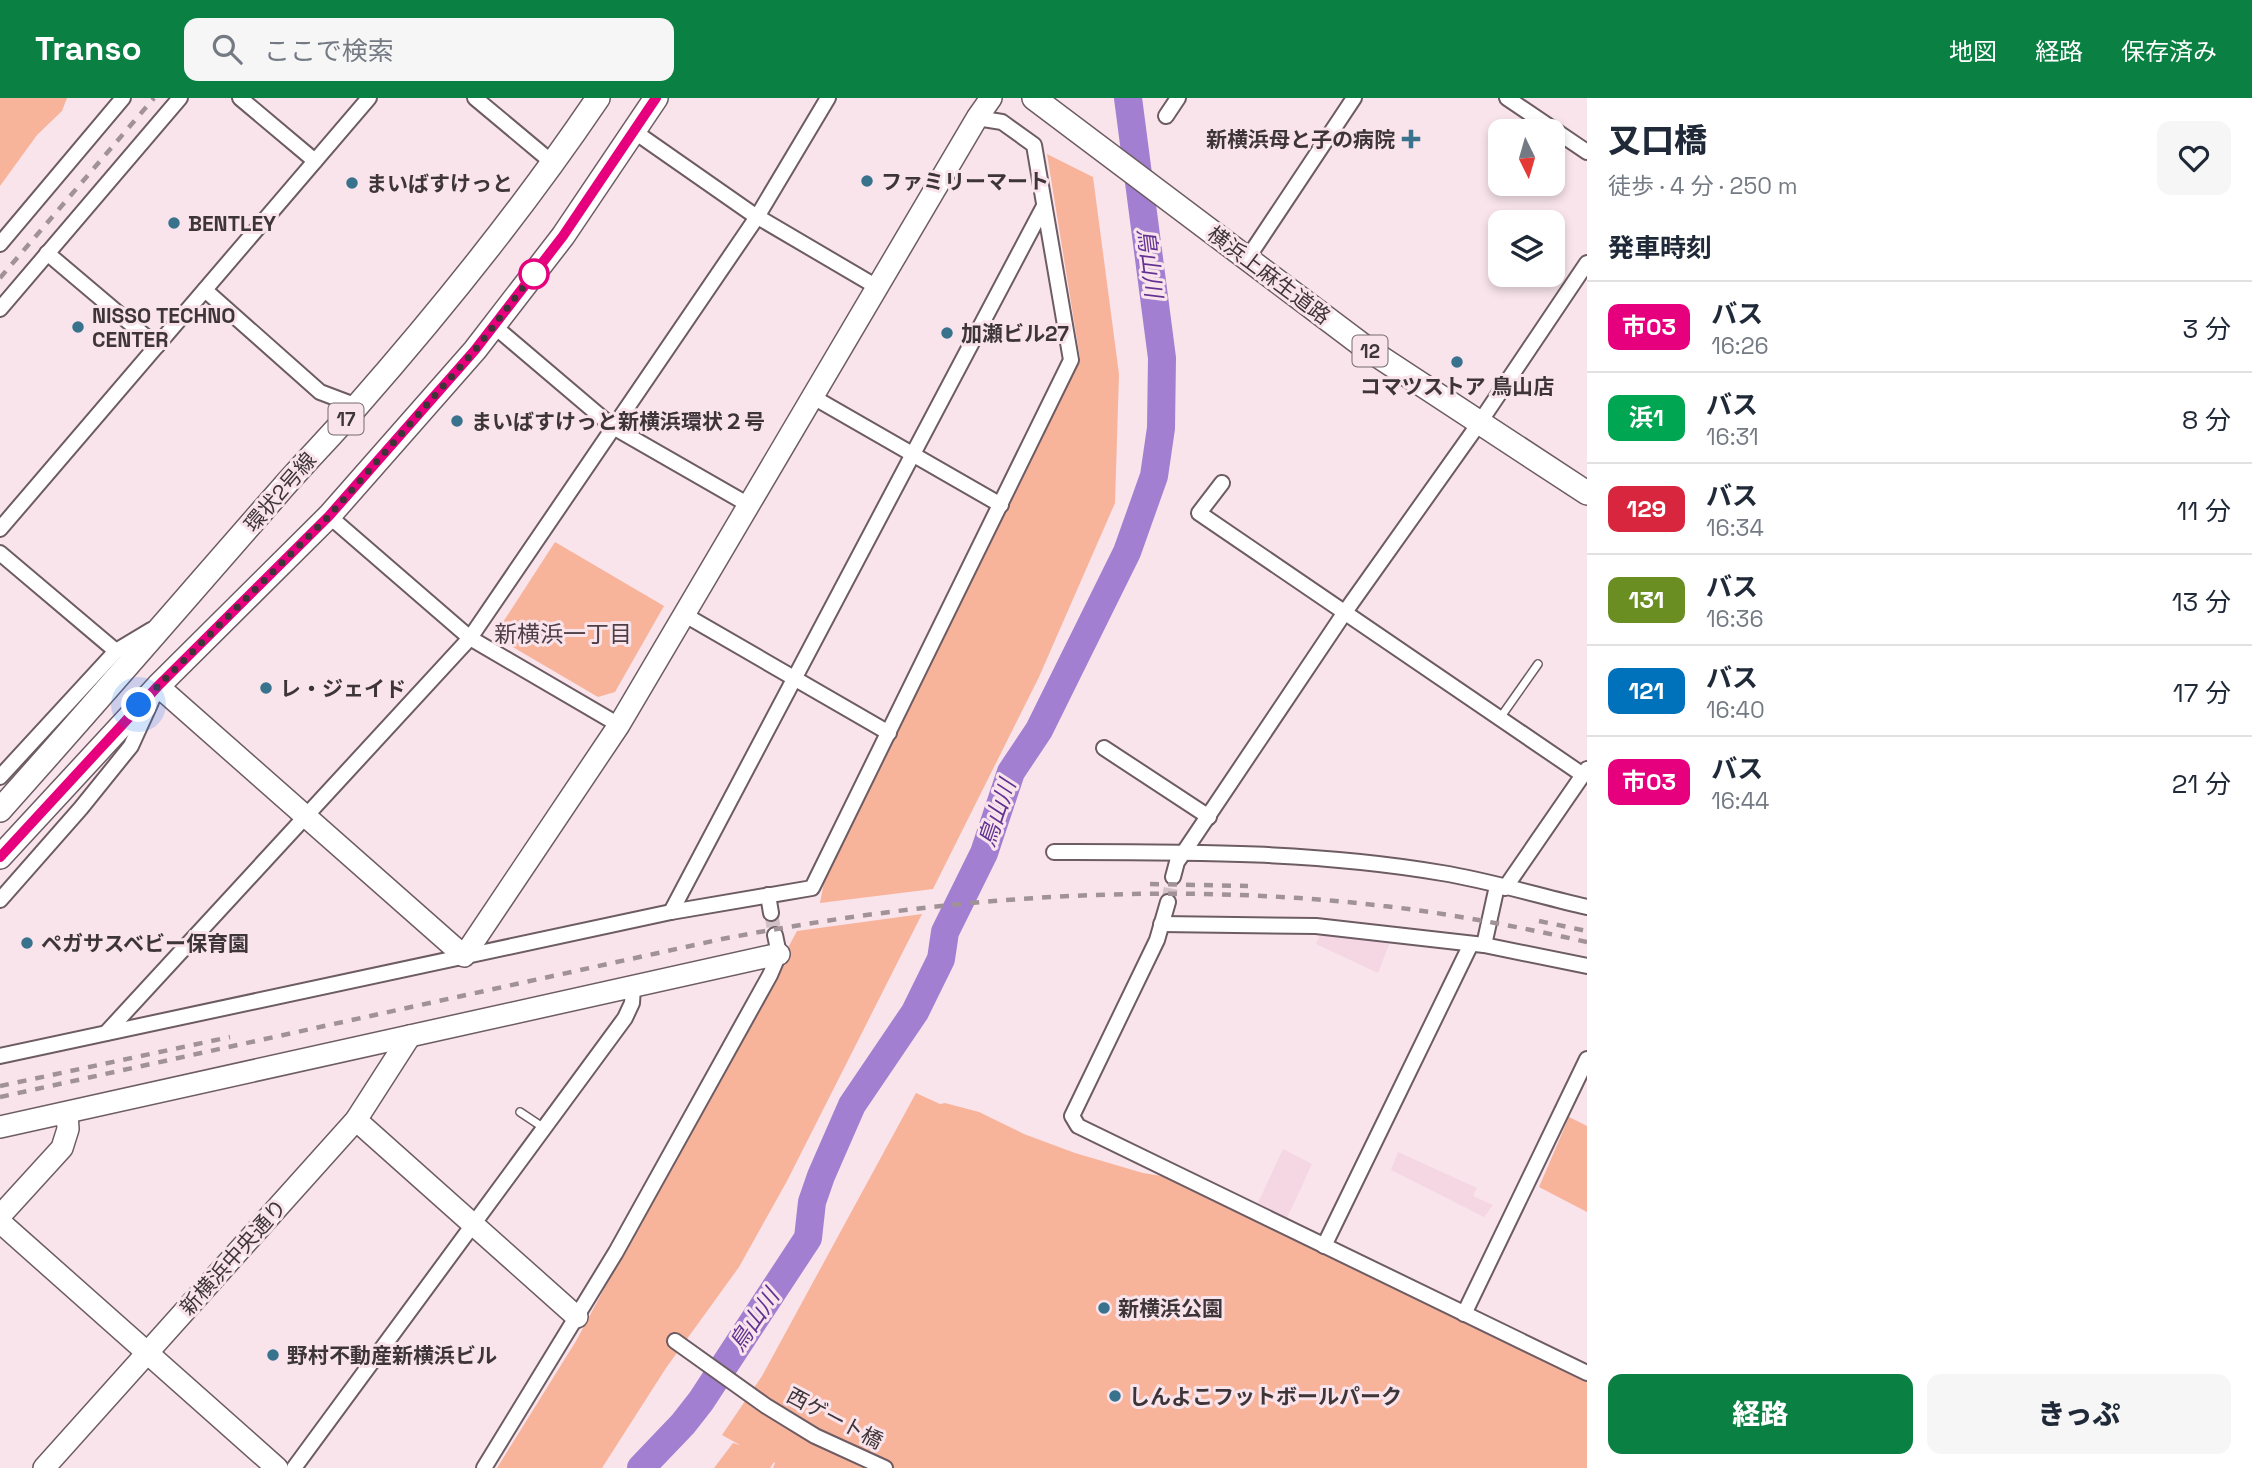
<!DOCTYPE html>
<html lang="ja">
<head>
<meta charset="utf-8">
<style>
  :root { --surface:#fff; --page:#f6f6f7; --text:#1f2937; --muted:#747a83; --line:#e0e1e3; --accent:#0b8043 }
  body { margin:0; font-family:"Space Grotesk","Noto Sans JP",sans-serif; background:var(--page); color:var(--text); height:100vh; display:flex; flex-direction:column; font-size:26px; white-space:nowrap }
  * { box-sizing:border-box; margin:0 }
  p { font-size:23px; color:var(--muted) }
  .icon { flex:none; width:38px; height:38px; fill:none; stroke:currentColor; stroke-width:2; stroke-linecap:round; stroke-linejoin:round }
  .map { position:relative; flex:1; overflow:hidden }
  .panel { display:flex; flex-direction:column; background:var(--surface); width:665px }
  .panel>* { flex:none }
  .badge { padding:0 14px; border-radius:10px; font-size:24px; line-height:46px }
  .needle { width:46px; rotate:175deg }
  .buttons { position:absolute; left:1488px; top:21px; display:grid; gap:14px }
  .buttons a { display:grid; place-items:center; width:77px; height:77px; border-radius:14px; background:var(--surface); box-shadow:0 4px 10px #0003; font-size:35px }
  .you { position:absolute; width:35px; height:35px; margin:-18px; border:5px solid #fff; border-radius:50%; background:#1a73e8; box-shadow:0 0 0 10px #1a73e833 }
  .map>.badge { position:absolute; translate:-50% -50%; box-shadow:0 0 0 4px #fff }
  h2 { padding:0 21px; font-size:26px; line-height:63px }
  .round { display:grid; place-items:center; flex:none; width:74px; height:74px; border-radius:14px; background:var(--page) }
  .headline { display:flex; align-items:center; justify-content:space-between; height:119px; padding:0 21px }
  h1 { font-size:33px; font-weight:800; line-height:52px }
  .cta { display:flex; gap:14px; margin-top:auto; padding:14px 21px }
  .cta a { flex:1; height:80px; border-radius:14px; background:var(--accent); color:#fff; font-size:28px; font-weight:800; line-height:80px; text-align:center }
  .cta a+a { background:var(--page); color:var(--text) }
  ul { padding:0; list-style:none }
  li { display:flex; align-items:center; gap:21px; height:91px; padding:0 21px; border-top:2px solid var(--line) }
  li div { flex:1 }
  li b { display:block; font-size:26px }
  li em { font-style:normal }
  li .badge { min-width:77px; font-weight:700; text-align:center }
  header { display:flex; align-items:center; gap:42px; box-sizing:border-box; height:98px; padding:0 35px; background:var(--accent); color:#fff }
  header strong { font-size:33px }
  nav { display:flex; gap:38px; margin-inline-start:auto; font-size:24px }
  .search { width:490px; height:63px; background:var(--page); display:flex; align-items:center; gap:18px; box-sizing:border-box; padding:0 24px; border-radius:14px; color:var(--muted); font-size:26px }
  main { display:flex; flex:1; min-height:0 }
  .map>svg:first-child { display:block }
  .built { fill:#f4d7e3 }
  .green { fill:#f8b39b }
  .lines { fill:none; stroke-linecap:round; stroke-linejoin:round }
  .river { stroke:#a27fd0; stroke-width:28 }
  .street-tunnel { stroke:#d3c1c8; stroke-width:14; stroke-dasharray:14 7; stroke-linecap:butt }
  .lane-casing { stroke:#6d5c63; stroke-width:10 }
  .street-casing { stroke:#6d5c63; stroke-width:18 }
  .secondary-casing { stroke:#6d5c63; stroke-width:24 }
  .primary-casing { stroke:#6d5c63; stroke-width:26 }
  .lane { stroke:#fff; stroke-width:7 }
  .street { stroke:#fff; stroke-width:14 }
  .secondary { stroke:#fff; stroke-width:21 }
  .primary { stroke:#fff; stroke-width:23 }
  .rail { stroke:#a19297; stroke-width:4.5; stroke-dasharray:9 9; stroke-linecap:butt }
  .line-casing { stroke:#fff; stroke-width:16 }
  .line { stroke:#e6007e; stroke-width:10 }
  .walk { stroke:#3d3538; stroke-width:7; stroke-dasharray:0 12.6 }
  .poi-dot { fill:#39728c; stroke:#f9e4ec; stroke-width:2.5 }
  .stop-dot { fill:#fff; stroke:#e6007e; stroke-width:3.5 }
  .labels { text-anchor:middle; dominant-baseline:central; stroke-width:6; stroke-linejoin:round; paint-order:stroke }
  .shield { fill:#f9e4ec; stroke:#756a6e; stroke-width:2 }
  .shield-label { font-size:19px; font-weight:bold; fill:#3d3538 }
  .poi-label { font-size:21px; font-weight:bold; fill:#3d3538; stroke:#f9e4ec; text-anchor:start }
  .street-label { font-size:21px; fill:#3d3538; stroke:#f9e4ec }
  .water-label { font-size:23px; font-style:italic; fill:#613292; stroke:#f9e4ec }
  .neighbourhood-label { font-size:23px; fill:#4e3e45; stroke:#f9e4ec }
</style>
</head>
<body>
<header>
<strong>Transo</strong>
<div class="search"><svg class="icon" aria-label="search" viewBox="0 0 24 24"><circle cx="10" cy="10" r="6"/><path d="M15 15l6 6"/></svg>ここで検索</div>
<nav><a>地図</a><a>経路</a><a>保存済み</a></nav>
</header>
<main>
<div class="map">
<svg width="1587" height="1370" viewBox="0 0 1587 1370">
  <rect width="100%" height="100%" fill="#f9e4ec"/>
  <g class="built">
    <path d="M 1320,837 L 1390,844 L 1378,875 L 1316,846 Z"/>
    <path d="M 1283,1051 L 1312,1066 L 1287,1120 L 1258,1105 Z"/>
    <path d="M 1398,1054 L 1477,1090 L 1473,1098 L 1493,1107 L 1484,1119 L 1391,1072 Z"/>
  </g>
  <g class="green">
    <path d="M 0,0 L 67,0 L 62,13 L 37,37 L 0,88 Z"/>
    <path d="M 1047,56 L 1093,79 L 1119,276 L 1115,405 L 1039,579 L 933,791 L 820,805 L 824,784 L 1080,260 Z"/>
    <path d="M 555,444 L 664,508 L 615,594 L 598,599 L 494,538 Z"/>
    <path d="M 922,816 L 787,1083 L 739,1169 L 666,1270 L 602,1370 L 497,1370 L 576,1243 L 797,833 Z"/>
    <path d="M 916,995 L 940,1006 L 945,1005 L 979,1014 L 1024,1036 L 1075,1055 L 1143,1075 L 1162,1078 L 1587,1284 L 1587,1370 L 773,1370 L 775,1365 L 774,1364 L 770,1370 L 714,1370 L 733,1345 L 740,1347 L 722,1337 L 762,1278 Z"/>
    <path d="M 1569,1019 L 1587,1028 L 1587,1114 L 1539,1089 Z"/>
  </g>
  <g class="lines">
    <path class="river" d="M 641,1370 L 683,1326 L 701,1303 L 808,1140 L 812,1104 L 821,1078 L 852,1007 L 915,914 L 941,861 L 945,834 L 984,755 L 1011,674 L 1039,632 L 1127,454 L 1154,378 L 1161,330 L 1162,260 L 1128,0"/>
    <g class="street-tunnel">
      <path d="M 1168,804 L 1173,779"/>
      <path d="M 771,815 L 775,837"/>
    </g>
    <g class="lane-casing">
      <g id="lane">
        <path d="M 1500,620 L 1538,566"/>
        <path d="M 520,1014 L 544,1030"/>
      </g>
    </g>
    <g class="street-casing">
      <g id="street">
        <path d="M 240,0 L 315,63"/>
        <path d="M 475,0 L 554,66"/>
        <path d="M 1507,0 L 1587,54"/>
        <path d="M 1166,18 L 1178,0"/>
        <path d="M 635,34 L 751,115 L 877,189"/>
        <path d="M 0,146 L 123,0"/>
        <path d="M 47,155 L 157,248"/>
        <path d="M 1247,161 L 1354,0"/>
        <path d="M 205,192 L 320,294 L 357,308"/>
        <path d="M 0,211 L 180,0"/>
        <path d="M 494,228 L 613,329 L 749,407"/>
        <path d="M 813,299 L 1001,407"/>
        <path d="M 1222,385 L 1199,415 L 1583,677"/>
        <path d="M 329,418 L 470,540 L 619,627"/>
        <path d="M 0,431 L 369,0"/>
        <path d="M 0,455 L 116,553"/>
        <path d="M 685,517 L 889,635"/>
        <path d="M 1104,650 L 1209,719"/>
        <path d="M 0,679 L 116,553 L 151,532"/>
        <path d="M 1054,754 C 1183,754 1314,753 1442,775 C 1491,783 1539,798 1587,809"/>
        <path d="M 1173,779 L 1177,764 L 1184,754 L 1345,514 L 1480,324 L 1587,165"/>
        <path d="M 1505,790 L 1587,671"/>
        <path d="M 768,797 L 771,815"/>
        <path d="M 0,802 L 81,710 L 131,648 L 151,604"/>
        <path d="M 1168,804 L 1157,842 L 1072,1018 L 1078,1028 L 1587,1275"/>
        <path d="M 671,814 L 1044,108"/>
        <path d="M 1161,826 L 1316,828 L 1484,847 L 1587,868"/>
        <path d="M 1484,847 L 1497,788"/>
        <path d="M 106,935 L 470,540 L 757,119 L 828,0"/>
        <path d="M 0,958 L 671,814 L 812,790 L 1071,262 L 1034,47 L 1002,24 L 977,20"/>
        <path d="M 1324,1148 L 1471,846"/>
        <path d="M 1464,1216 L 1587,961"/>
        <path d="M 675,1243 L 766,1308 L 815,1338 L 885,1370"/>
        <path d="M 294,1370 L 625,920 L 632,905 L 633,889"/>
        <path d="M 484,1370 L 616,1154 L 770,877 L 779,856 L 775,837"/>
      </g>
    </g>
    <g class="secondary-casing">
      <g id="secondary">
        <path d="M 158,588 L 464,858 L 619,627 L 977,20 L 991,0"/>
        <path d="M 356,1022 L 577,1219"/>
        <path d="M 0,1029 L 779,856"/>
        <path d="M 0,1118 L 62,1050 L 68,1031 L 67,1015"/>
        <path d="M 0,1124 L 277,1370"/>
        <path d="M 44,1370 L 356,1022 L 410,938"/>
      </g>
    </g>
    <g class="primary-casing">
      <g id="primary">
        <path d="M 1034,0 L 1366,250 L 1587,395"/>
        <path d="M 0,712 C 94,607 186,500 279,394 C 304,365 332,337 357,308 C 443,210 525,108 598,0"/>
        <path d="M 0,759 L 158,588 L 329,418 L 475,252 L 563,138 L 656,0"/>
      </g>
    </g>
    <use href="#lane" class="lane"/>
    <use href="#street" class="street"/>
    <use href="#secondary" class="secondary"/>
    <use href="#primary" class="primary"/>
    <g class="rail">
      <path d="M 0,180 L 154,0"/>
      <path d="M 1150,786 L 1248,788"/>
      <path d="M 1539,823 L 1587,833"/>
      <path d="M 0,988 L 230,939"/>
      <path d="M 0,999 L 722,841 C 939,799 1164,782 1384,808 C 1453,816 1520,829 1587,844"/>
    </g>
  </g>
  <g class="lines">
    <g class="line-casing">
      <path id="line" d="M 0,759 L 158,588 L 329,418 L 475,252 L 563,138 L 656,0"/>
    </g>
    <use href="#line" class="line"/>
    <path class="walk" d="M 139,607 L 329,418 L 475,252 L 535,174 L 534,176"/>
  </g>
  <g class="poi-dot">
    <path d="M1407.5 30.5h7v7h7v7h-7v7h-7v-7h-7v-7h7z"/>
    <circle cx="867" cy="83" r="7"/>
    <circle cx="352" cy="85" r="7"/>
    <circle cx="174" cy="125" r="7"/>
    <circle cx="78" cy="229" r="7"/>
    <circle cx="947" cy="235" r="7"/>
    <circle cx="1457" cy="264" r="7"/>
    <circle cx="457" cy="323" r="7"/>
    <circle cx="266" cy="590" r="7"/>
    <circle cx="27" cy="845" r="7"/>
    <circle cx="1104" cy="1210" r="7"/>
    <circle cx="273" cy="1257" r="7"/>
    <circle cx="1115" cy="1298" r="7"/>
  </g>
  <circle class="stop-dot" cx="534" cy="176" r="14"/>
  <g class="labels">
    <g class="shield">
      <rect x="1352.5" y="237.5" width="35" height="31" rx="5"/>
      <rect x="328.5" y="305.5" width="35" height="31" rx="5"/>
    </g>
    <g class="shield-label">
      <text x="1370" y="253">12</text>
      <text x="346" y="321">17</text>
    </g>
    <g class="poi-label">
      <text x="1395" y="41" text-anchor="end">新横浜母と子の病院</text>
      <text x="881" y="83">ファミリーマート</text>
      <text x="366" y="85">まいばすけっと</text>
      <text x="188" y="125">BENTLEY</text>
      <text x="92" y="217">NISSO TECHNO<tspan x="92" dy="24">CENTER</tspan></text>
      <text x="961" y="235">加瀬ビル27</text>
      <text x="1457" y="288" text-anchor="middle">コマツストア 鳥山店</text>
      <text x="471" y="323">まいばすけっと新横浜環状２号</text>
      <text x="280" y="590">レ・ジェイド</text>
      <text x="41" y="845">ペガサスベビー保育園</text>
      <text x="1118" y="1210">新横浜公園</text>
      <text x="287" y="1257">野村不動産新横浜ビル</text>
      <text x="1129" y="1298">しんよこフットボールパーク</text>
    </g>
    <g class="street-label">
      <text transform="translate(1269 177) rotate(37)">横浜上麻生道路</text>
      <text transform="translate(280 394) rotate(-49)">環状2号線</text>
      <text transform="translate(233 1159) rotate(-48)">新横浜中央通り</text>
      <text transform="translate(835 1320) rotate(28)">西ゲート橋</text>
    </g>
    <g class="water-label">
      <text transform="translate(1150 165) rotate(83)">鳥山川</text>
      <text transform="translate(997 715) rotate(-71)">鳥山川</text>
      <text transform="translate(754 1222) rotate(-56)">鳥山川</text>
    </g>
    <g class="neighbourhood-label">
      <text x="563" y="536">新横浜一丁目</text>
    </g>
  </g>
</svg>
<div class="buttons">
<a><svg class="needle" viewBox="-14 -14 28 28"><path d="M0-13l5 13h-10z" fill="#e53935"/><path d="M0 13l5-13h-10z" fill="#747a83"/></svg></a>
<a><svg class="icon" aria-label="layers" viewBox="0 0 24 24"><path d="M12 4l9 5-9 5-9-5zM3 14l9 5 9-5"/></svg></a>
</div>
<div class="you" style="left:139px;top:607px"></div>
</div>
<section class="panel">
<div class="headline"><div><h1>又口橋</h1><p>徒歩 · 4 分 · 250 m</p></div><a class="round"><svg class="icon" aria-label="heart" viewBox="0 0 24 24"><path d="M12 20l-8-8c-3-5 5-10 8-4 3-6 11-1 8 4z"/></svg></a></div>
<h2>発車時刻</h2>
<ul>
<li><span class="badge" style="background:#e6007e;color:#fff">市03</span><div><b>バス</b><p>16:26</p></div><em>3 分</em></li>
<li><span class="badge" style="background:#00a651;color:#fff">浜1</span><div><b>バス</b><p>16:31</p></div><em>8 分</em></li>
<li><span class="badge" style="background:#d7263d;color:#fff">129</span><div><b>バス</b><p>16:34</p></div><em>11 分</em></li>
<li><span class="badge" style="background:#6b8e23;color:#fff">131</span><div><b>バス</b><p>16:36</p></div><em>13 分</em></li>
<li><span class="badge" style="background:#0072bc;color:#fff">121</span><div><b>バス</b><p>16:40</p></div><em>17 分</em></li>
<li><span class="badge" style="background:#e6007e;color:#fff">市03</span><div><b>バス</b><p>16:44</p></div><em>21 分</em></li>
</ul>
<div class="cta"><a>経路</a><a>きっぷ</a></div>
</section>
</main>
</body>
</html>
